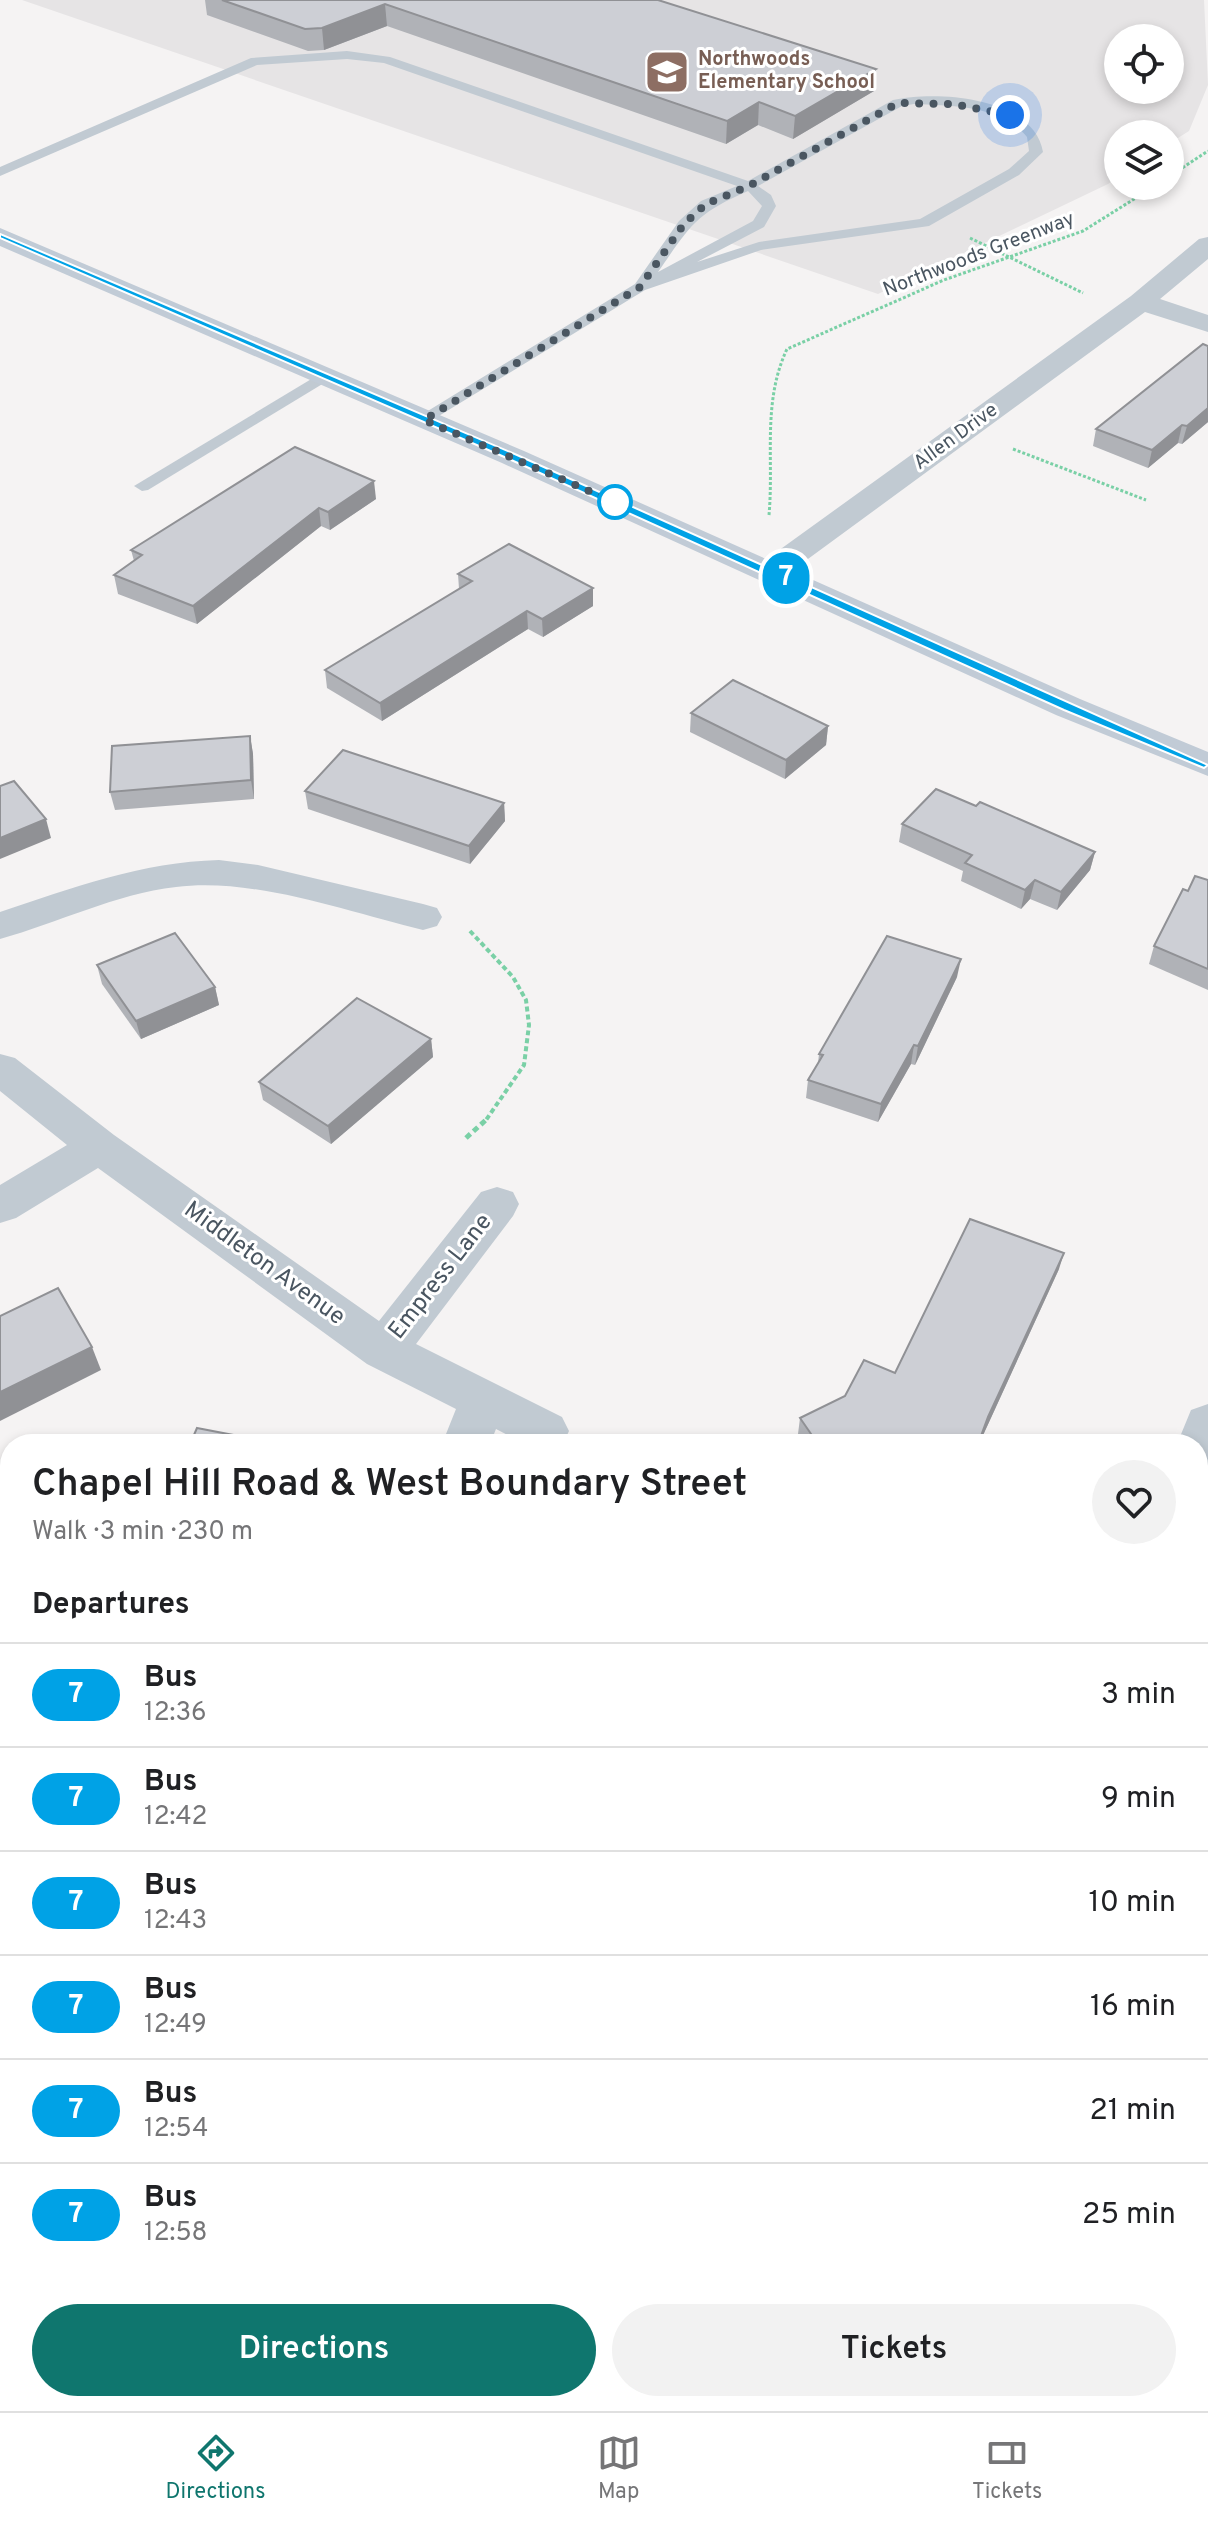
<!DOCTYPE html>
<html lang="en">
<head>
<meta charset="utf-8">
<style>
  :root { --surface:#fff; --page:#f2f2f2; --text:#202124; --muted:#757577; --line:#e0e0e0; --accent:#0f766e }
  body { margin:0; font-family:Overpass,sans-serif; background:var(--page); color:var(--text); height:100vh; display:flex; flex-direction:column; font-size:30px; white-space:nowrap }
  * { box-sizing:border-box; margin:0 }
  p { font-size:26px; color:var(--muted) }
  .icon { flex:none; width:44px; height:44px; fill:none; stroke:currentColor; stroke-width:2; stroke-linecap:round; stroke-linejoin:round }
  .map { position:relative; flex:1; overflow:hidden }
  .side { position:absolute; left:0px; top:1434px; width:1208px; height:978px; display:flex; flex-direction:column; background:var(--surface); border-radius:32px 32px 0 0; box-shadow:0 4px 12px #0003 }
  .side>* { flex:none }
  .badge { padding:0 16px; border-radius:26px; font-size:28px; line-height:52px }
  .controls { position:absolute; left:1104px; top:24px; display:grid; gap:16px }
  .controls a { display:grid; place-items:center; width:80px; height:80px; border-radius:50%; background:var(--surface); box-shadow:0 4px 12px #0003; font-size:40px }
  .you { position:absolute; width:40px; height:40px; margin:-20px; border:6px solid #fff; border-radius:50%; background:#1a73e8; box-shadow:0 0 0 12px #1a73e833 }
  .map>.badge { position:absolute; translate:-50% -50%; box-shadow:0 0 0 4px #fff }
  h2 { padding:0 32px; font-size:30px; line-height:72px }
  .round { display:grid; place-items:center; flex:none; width:84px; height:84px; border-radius:42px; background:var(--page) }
  .summary { display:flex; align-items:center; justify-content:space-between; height:136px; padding:0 32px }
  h1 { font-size:38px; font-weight:600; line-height:60px }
  .action { display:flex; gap:16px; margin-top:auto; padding:16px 32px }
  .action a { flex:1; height:92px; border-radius:48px; background:var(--accent); color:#fff; font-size:32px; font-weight:600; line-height:92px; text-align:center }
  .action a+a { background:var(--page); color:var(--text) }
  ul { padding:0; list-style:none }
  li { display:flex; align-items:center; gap:24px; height:104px; padding:0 32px; border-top:2px solid var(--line) }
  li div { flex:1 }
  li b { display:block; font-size:30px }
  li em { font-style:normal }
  li .badge { min-width:88px; font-weight:700; text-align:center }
  .tabs { display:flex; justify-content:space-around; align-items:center; height:112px; border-top:2px solid var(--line); background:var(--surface); font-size:22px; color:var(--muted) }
  .tabs a { display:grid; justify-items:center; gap:4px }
  .tabs .current { color:var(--accent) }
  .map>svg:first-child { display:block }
  .education { fill:#e6e4e5; fill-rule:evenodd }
  .green { fill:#c3f1d5 }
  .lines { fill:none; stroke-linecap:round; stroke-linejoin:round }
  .path-far2 { stroke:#7ad0a6; stroke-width:3; stroke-dasharray:3 2; stroke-linecap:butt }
  .path-far1 { stroke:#7ad0a6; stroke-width:4; stroke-dasharray:5 3; stroke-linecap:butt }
  .path { stroke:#7ad0a6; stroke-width:5; stroke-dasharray:6 4; stroke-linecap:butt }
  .lane { fill:#c1cad2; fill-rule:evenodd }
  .street { fill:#c1cad2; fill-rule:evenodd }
  .secondary { fill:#c1cbd6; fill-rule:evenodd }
  .wall { fill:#b0b2b7 }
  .shaded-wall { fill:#909195 }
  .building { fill:#cdcfd5; stroke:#909195; stroke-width:2 }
  .line { fill:#00a2e6; stroke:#fff; stroke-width:2 }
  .walk { stroke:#4a5661; stroke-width:8; stroke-dasharray:0 14.4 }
  .stop-dot { fill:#fff; stroke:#00a2e6; stroke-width:4 }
  .labels { text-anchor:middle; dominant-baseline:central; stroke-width:6; stroke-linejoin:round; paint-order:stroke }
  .far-education-label { font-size:20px; font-weight:bold; fill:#785e54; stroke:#fff; text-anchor:start }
  .far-street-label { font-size:20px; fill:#4a5661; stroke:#fff }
  .street-label { font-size:24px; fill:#4a5661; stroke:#fff }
</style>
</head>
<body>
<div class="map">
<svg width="1208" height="2411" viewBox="0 0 1208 2411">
  <rect width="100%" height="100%" fill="#f5f3f3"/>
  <path class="education" d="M 22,0 L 1204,0 L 1208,85 L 1189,131 L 1170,143 L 1170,134 L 1118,134 L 1118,177 L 1108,184 L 878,294 ZM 1118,38 L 1170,38 L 1170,90 L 1118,90 Z"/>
  <g class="green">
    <path d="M 1198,1762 L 1208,1766 L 1208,2411 L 135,2411 L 122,2402 L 1198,2402 Z"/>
    <path d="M 0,1951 L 10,1960 L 10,2318 L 0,2311 Z"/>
  </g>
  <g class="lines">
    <g class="path-far2">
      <path d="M 1170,176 L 1208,151"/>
      <path d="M 970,238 L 1083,293"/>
      <path d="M 1013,449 L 1146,500"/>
      <path d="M 769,515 C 774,459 762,402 787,349 L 944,280 L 1083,231 L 1155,186"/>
    </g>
    <path class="path-far1" d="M 470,931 L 513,977 L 526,1000 L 529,1025 L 524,1065 L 486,1120"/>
    <path class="path" d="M 466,1138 L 488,1118"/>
    <g class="lane">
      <path d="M 347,51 L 390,57 L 748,181 L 893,100 C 938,90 1034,97 1043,152 L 1019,175 L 929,226 L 761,250 L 645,290 L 424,425 L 416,420 L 418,417 L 635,284 L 679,221 L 701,201 L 737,186 L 384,63 L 347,59 L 257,65 L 0,176 L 0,167 L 251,58 ZM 914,104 C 952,106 1001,105 1027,137 L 1029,151 L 1009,169 L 920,219 L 759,242 L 697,262 L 764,227 L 776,206 L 771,195 L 758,186 L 902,106 ZM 748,191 L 762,206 L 753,221 L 658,272 C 690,226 695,214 748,191 Z"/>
      <path d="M 323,372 L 331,377 L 329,380 L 148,490 L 142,491 L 134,486 Z"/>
    </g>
    <g class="street">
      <path d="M 1208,237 L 1208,259 L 1160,299 L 1208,315 L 1208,332 L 1145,312 L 782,578 L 771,581 L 760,578 L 755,571 L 760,564 L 1131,296 L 1199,239 Z"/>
      <path d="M 219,860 L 258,865 L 423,904 L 437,908 L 442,917 L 437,926 L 423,930 C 348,912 254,877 176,887 C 115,894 58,923 0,939 L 0,912 C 72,888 142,862 219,860 Z"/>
      <path d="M 0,1054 L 15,1058 L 114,1135 L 379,1321 L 481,1192 L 497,1187 L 513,1192 L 519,1204 L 513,1216 L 416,1344 L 562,1417 L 569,1431 L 563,1444 L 525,1444 L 496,1429 L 490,1444 L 442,1444 L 456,1409 L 367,1364 L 98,1168 L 16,1218 L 0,1223 L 0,1185 L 67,1145 L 0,1091 Z"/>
      <path d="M 1208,1404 L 1208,1469 L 1198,1473 L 1198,1444 L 1177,1444 L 1191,1410 Z"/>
      <path d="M 1198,1689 L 1208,1693 L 1208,1743 L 1198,1739 Z"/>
    </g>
    <path class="secondary" d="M 0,228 L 524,451 L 1080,699 L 1208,752 L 1208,776 L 1056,715 L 502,463 L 0,246 Z"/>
  </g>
  <g class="wall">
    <path d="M 205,0 L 658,0 L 874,91 L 793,139 L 758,125 L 726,144 L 387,26 L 324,50 L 308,51 L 207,15 Z"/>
    <path d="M 1208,346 L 1208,422 L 1182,444 L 1178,443 L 1148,468 L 1093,446 L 1096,429 Z"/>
    <path d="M 295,447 L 376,499 L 330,530 L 321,526 L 197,624 L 118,594 L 114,575 L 134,561 L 131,550 Z"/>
    <path d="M 458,574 L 593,588 L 593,606 L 543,637 L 528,629 L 382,721 L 327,688 L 325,670 L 459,589 Z"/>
    <path d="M 691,713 L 828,726 L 826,745 L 785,779 L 690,732 Z"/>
    <path d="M 250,736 L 253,754 L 254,799 L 115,810 L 110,792 Z"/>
    <path d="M 305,791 L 504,803 L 505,821 L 470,864 L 308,809 Z"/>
    <path d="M 976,806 L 1095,852 L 1090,870 L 1057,910 L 1030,899 L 1021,909 L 961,881 L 963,871 L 899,842 L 902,824 Z"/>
    <path d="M 1208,880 L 1208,990 L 1149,964 L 1154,946 L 1188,891 Z"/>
    <path d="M 97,965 L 215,987 L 219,1005 L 141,1039 L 102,984 Z"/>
    <path d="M 957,977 L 915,1065 L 911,1064 L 878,1122 L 806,1098 L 808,1080 L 818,1063 L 819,1054 Z"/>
    <path d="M 431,1039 L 433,1057 L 331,1144 L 263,1100 L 259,1082 Z"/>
    <path d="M 1059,1269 L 979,1444 L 805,1444 L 798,1434 L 800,1418 L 895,1373 Z"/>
  </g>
  <g class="shaded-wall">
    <path d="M 385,4 L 387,26 L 324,50 L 322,28 Z"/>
    <path d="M 876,69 L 874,91 L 793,139 L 795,116 Z"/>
    <path d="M 759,102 L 758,125 L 726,144 L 727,121 Z"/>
    <path d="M 1208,408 L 1208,422 L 1182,444 L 1187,426 Z"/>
    <path d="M 1182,425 L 1178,443 L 1148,468 L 1152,450 Z"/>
    <path d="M 374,481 L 376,499 L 330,530 L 328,512 Z"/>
    <path d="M 319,508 L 321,526 L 197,624 L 193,606 Z"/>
    <path d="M 593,588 L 593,606 L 543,637 L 542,619 Z"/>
    <path d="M 527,611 L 528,629 L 382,721 L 380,703 Z"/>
    <path d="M 828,726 L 826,745 L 785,779 L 786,760 Z"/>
    <path d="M 250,736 L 253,754 L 254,799 L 251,780 Z"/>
    <path d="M 504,803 L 505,821 L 470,864 L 469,846 Z"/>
    <path d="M 46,819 L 51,838 L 0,859 L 0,838 Z"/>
    <path d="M 1095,852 L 1090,870 L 1057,910 L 1061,892 Z"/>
    <path d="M 1035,880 L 1030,899 L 1021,909 L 1025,890 Z"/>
    <path d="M 961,959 L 957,977 L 915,1065 L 918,1046 Z"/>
    <path d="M 215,987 L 219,1005 L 141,1039 L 136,1021 Z"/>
    <path d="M 431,1039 L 433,1057 L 331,1144 L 328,1126 Z"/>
    <path d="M 914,1045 L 911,1064 L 878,1122 L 881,1104 Z"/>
    <path d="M 1064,1253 L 1059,1269 L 979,1444 L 978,1444 L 988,1417 Z"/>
    <path d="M 92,1347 L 101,1370 L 0,1421 L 0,1392 Z"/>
  </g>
  <g class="building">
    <path d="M 222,0 L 658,0 L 876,69 L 795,116 L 759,102 L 727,121 L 385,4 L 322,28 L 305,29 Z"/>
    <path d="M 1203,344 L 1208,346 L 1208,408 L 1187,426 L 1182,425 L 1152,450 L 1096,429 Z"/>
    <path d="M 295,447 L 374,481 L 328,512 L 319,508 L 193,606 L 114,575 L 142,555 L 131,550 Z"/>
    <path d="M 509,544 L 593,588 L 542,619 L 527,611 L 380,703 L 325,670 L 472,581 L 458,574 Z"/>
    <path d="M 733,680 L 828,726 L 786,760 L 691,713 Z"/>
    <path d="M 250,736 L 251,780 L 110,792 L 112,746 Z"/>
    <path d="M 343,750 L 504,803 L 469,846 L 305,791 Z"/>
    <path d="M 14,781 L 46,819 L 0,838 L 0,786 Z"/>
    <path d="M 936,789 L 976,806 L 980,802 L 1095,852 L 1061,892 L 1035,880 L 1025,890 L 965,863 L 972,855 L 902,824 Z"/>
    <path d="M 1195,876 L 1208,880 L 1208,969 L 1154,946 L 1183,889 L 1188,891 Z"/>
    <path d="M 175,933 L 215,987 L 136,1021 L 97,965 Z"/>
    <path d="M 887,936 L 961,959 L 918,1046 L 914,1045 L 881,1104 L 808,1080 L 823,1055 L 819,1054 Z"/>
    <path d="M 357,998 L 431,1039 L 328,1126 L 259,1082 Z"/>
    <path d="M 970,1219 L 1064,1253 L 988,1417 L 978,1444 L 818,1444 L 800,1418 L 845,1396 L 864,1360 L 895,1373 Z"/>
    <path d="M 58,1288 L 92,1347 L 0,1392 L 0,1316 Z"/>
    <path d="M 197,1428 L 280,1444 L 190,1444 Z"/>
  </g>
  <path class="line" d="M 0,234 L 517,455 L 1208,765 L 1204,768 L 1064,710 L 509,459 L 0,238 Z"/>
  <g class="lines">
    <path class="walk" d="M 615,502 L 424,420 L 640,287 L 684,224 L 706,204 L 749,186 L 898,103 L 953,104 L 1010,115"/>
  </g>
  <defs>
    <g id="school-square" transform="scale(2.3)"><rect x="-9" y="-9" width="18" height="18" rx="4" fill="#8d6e63" stroke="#fff"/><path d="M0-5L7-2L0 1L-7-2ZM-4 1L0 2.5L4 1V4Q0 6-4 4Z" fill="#fff"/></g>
  </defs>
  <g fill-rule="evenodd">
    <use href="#school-square" x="667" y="72"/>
  </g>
  <circle class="stop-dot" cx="615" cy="502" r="16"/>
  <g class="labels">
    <g class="far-education-label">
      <text x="698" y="60">Northwoods<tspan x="698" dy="23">Elementary School</tspan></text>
    </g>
    <g class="far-street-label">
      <text transform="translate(979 255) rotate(-21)">Northwoods Greenway</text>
      <text transform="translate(956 437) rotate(-36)">Allen Drive</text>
    </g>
    <g class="street-label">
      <text transform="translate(264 1264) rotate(36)">Middleton Avenue</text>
      <text transform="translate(441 1277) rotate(-52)">Empress Lane</text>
    </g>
  </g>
</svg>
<div class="controls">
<a><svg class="icon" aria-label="locate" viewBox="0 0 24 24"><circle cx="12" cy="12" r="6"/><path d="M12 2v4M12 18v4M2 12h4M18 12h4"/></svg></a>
<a><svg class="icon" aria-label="layers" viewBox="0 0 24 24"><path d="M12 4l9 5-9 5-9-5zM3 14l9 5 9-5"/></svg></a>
</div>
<div class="you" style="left:1010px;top:115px"></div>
<b class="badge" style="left:786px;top:578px;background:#00a2e6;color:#fff">7</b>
<section class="side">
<div class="summary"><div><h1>Chapel Hill Road &amp; West Boundary Street</h1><p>Walk · 3 min · 230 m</p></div><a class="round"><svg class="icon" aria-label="heart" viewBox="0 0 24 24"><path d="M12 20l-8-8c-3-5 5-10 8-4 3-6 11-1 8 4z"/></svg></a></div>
<h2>Departures</h2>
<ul>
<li><span class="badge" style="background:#00a2e6;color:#fff">7</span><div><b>Bus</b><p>12:36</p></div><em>3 min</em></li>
<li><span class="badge" style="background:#00a2e6;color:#fff">7</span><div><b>Bus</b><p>12:42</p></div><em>9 min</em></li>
<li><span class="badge" style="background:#00a2e6;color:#fff">7</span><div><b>Bus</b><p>12:43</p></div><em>10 min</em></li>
<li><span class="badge" style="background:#00a2e6;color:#fff">7</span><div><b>Bus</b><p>12:49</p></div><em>16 min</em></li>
<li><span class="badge" style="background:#00a2e6;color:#fff">7</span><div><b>Bus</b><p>12:54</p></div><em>21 min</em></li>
<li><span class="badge" style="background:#00a2e6;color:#fff">7</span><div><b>Bus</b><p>12:58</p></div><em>25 min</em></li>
</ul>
<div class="action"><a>Directions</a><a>Tickets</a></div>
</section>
</div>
<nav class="tabs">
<a class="current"><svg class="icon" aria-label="directions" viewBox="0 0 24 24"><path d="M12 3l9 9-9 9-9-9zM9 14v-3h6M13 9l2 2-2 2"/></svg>Directions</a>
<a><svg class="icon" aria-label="map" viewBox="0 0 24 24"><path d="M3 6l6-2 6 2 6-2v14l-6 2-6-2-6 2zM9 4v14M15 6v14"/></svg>Map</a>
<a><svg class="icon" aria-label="tickets" viewBox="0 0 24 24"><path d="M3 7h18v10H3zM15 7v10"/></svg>Tickets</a>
</nav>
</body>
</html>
